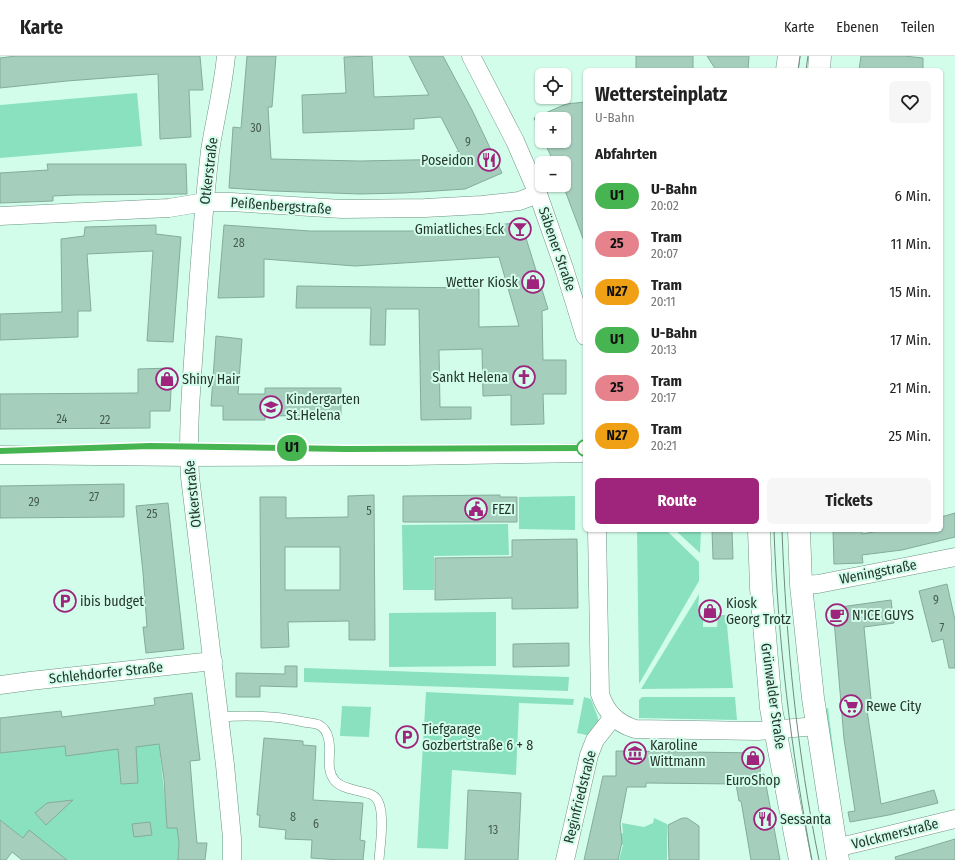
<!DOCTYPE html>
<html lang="de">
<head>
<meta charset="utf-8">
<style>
  :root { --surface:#fff; --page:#f6f6f6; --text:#222; --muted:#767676; --line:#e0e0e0; --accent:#9e247c }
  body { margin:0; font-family:"Fira Sans Condensed",sans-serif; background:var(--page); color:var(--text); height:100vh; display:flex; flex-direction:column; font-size:15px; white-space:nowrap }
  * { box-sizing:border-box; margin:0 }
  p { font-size:13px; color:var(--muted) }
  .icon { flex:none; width:22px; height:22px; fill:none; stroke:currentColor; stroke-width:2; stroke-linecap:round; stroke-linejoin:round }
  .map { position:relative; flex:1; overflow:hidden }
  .details { position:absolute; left:583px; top:12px; width:360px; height:464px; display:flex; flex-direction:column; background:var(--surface); border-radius:6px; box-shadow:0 1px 3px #0004 }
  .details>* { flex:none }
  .badge { padding:0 8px; border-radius:13px; font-size:14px; line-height:26px }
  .controls { position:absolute; left:535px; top:12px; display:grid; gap:8px }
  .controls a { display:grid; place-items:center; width:36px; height:36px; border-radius:6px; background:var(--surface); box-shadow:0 1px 3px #0004; font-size:20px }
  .map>.badge { position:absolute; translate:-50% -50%; box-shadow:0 0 0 2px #fff }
  h2 { padding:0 12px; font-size:15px; line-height:36px }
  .round { display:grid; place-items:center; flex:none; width:42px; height:42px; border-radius:6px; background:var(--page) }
  .head { display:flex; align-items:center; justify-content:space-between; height:68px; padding:0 12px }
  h1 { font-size:19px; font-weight:700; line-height:30px }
  .primary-button { display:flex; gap:8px; margin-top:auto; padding:8px 12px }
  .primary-button a { flex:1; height:46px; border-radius:6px; background:var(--accent); color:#fff; font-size:16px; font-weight:700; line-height:46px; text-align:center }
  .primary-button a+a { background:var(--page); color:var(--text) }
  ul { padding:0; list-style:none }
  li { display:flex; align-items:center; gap:12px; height:48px; padding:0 12px }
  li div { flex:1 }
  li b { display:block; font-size:15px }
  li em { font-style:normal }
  li .badge { min-width:44px; font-weight:700; text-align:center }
  header { display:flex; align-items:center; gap:24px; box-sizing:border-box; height:56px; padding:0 20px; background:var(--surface); border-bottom:1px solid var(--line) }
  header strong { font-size:19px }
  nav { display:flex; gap:22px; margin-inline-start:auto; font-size:14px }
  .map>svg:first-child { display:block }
  .green { fill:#89e1c0 }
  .building { fill:#a5cebd; stroke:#84ac9b; fill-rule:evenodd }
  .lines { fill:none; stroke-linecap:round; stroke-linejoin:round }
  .lane-casing { stroke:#6c9484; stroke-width:10 }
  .street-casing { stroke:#6c9484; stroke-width:19 }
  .secondary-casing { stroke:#6c9484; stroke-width:23 }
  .lane { stroke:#fff; stroke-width:9 }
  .street { stroke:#fff; stroke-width:18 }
  .secondary { stroke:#fff; stroke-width:22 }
  .tram { stroke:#708b80; stroke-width:1 }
  .line-casing { stroke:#fff; stroke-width:9 }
  .line { stroke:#46b450; stroke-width:6 }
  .stop-dot { fill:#fff; stroke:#46b450; stroke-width:2 }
  .labels { text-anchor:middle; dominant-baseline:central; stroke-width:4; stroke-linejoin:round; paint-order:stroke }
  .number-label { font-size:12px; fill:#465c52 }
  .poi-label { font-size:14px; fill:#26362f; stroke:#d3fdeb; text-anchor:start }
  .street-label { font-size:14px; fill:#26362f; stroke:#d3fdeb }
</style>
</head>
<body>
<header>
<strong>Karte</strong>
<nav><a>Karte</a><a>Ebenen</a><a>Teilen</a></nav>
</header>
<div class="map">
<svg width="955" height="804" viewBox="0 0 955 804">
  <rect width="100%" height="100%" fill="#d3fdeb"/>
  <g class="green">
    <path d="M 137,37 L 142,90 L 0,102 L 0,49 Z"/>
    <path d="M 575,440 L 575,474 L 519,473 L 519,441 Z"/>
    <path d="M 508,468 L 509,499 L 434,500 L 434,534 L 403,534 L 402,469 Z"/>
    <path d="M 637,474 L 666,474 L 699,506 L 699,525 L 639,628 Z"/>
    <path d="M 675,474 L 701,474 L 700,497 Z"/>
    <path d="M 699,538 L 698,558 L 703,559 L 703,571 L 717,571 L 718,559 L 726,559 L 733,632 L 641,633 Z"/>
    <path d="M 496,556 L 496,610 L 389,611 L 389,557 Z"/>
    <path d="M 304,612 L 569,621 L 568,635 L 304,626 Z"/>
    <path d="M 426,636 L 574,643 L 573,649 L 519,647 L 516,719 L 452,714 L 448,793 L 417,792 Z"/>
    <path d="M 584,641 L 591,643 L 598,662 L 599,667 L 591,680 L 577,677 Z"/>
    <path d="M 642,641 L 735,641 L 737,664 L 639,662 L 639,644 Z"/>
    <path d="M 342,650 L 371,651 L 369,681 L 340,680 Z"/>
    <path d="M 828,652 L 836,715 L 831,716 L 822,653 Z"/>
    <path d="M 159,688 L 168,772 L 177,772 L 179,786 L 178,804 L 67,804 L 29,775 L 23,782 L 0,764 L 0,697 L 65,690 Z"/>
    <path d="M 654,762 L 667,768 L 667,804 L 619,804 L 623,789 L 618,787 L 620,778 L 623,777 L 622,767 L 644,771 L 653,767 Z"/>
  </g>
  <g class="building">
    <path d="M 16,0 L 200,0 L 203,34 L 189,34 L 191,81 L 160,83 L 158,18 L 67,25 L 0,32 L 0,2 Z"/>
    <path d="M 247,0 L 276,0 L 272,51 L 268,51 L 271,103 L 360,105 L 459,103 L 456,96 L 459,96 L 441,61 L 414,63 L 414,73 L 303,77 L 302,39 L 346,37 L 344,1 L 372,0 L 374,41 L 429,39 L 409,0 L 443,0 L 472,54 L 502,117 L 465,133 L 404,137 L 360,138 L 273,135 L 229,132 L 233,71 L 241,72 Z"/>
    <rect x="636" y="0" width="57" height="14"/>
    <path d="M 707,0 L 749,0 L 748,14 L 716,14 Z"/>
    <path d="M 861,0 L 904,0 L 923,2 L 923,14 L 859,14 Z"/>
    <path d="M 585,46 L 585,185 L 584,185 L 563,129 L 564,129 L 564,107 L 554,107 L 544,85 L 564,85 L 564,63 L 542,63 L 542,80 L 534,62 L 566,48 Z"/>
    <path d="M 47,108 L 186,108 L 187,138 L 75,139 L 53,140 L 53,145 L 0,147 L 0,117 L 48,114 Z"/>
    <path d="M 521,166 L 548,253 L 542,255 L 543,304 L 566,304 L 566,338 L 543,338 L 544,368 L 511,369 L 511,339 L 483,340 L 482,293 L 439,294 L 440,351 L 471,351 L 471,363 L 421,364 L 419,253 L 386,253 L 385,289 L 370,289 L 371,252 L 296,252 L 297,230 L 479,232 L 479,271 L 519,270 L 499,201 L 355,210 L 264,203 L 264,241 L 218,242 L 224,169 L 310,175 L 410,175 L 484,171 Z"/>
    <path d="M 156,169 L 156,178 L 181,181 L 173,286 L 147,285 L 153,195 L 87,198 L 91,255 L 78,255 L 78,281 L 0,284 L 0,258 L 62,256 L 61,183 L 84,180 L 85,171 Z"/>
    <path d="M 216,280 L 242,283 L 238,338 L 265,338 L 265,332 L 341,332 L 341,359 L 265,360 L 265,364 L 223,364 L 223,350 L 211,350 Z"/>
    <path d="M 172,312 L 170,355 L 150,355 L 150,372 L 0,373 L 0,338 L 138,337 L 138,313 Z"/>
    <path d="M 124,428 L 124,461 L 0,462 L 0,430 Z"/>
    <path d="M 374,439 L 375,584 L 349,584 L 349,565 L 288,566 L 289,591 L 261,592 L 260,441 L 286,441 L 286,462 L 348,461 L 348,440 ZM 285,491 L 340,491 L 340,534 L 285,534 Z"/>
    <path d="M 500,439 L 500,441 L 517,441 L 517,466 L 403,466 L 403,440 Z"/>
    <path d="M 168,447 L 184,593 L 146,597 L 143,571 L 147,571 L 143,517 L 136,450 Z"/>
    <path d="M 955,457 L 955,481 L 902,494 L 862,499 L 863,507 L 834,508 L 833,474 L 862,474 L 862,478 L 884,474 L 941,474 L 941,461 Z"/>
    <path d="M 712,474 L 732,474 L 733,503 L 713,503 Z"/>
    <path d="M 577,483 L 578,552 L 512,553 L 512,542 L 435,544 L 435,502 L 512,501 L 512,484 Z"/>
    <path d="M 947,528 L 955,564 L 955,612 L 949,612 L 943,583 L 932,586 L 919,535 Z"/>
    <path d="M 891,544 L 894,567 L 864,571 L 872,653 L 867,654 L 881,748 L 934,734 L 938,747 L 889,759 L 850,766 L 848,756 L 855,755 L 844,683 L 833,552 Z"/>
    <path d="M 569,587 L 569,610 L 513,611 L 513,588 Z"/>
    <path d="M 285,610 L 297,610 L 297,631 L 260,630 L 260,641 L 236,641 L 236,617 L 285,618 Z"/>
    <path d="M 192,637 L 200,704 L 190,705 L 194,754 L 197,787 L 207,787 L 205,804 L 178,804 L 179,786 L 177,772 L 167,772 L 164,723 L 159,688 L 136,691 L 138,727 L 121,728 L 118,693 L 66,700 L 65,690 L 0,697 L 0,662 L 61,655 L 62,661 L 155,649 L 154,642 Z"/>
    <path d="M 264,682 L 303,685 L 303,689 L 316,690 L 313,744 L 363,747 L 360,784 L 365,785 L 363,804 L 340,804 L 311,802 L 312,784 L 285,783 L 286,774 L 259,771 L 260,759 L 257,759 Z"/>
    <path d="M 616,695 L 761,697 L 760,718 L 764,718 L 780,804 L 751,804 L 741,745 L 739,745 L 736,728 L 646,727 L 646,731 L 627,731 L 620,768 L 622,786 L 618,804 L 584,804 L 603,720 L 616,720 Z"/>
    <path d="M 468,734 L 521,737 L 518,804 L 465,804 Z"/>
    <path d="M 73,744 L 46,769 L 35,757 L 47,747 Z"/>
    <path d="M 683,762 L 687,762 L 699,770 L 699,804 L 669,804 L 668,769 L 680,763 Z"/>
    <path d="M 0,764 L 23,782 L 29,774 L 67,804 L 22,804 L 12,796 L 6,804 L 0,804 Z"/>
    <path d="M 150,766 L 152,779 L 134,781 L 132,768 Z"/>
    <path d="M 955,783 L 955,804 L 896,804 L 895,801 Z"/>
  </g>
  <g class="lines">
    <g class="lane-casing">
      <path id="lane" d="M 220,661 C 247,659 277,660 304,666 C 309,667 315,667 319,669 C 323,671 327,676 328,681 C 333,696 324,712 335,725 C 340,731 351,733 359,735 C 365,737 372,737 376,742 C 386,753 380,789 379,804"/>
    </g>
    <g class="street-casing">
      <g id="street">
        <path d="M 226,0 C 223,32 215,63 210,95 C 203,155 199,216 195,276 C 192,324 187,373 190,421 L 225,709 L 232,782 L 232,804"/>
        <path d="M 471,0 L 515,85 L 538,138 L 564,212 L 585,280"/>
        <path d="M 0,160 L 169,152 L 205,146 L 231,146 L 342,153 L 425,152 L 482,149 L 519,145 L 538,138"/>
        <path d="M 0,399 L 189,401 L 407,400 L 585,397"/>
        <path d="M 597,474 L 600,638 C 606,656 616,667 635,673 L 758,675 L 817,670"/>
        <path d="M 801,529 L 818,528 L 955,501"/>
        <path d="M 0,629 L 30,625 L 213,605"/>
        <path d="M 836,792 L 955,763"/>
        <path d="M 565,804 L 589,699 L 595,684 L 613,661"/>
      </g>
    </g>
    <g class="secondary-casing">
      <g id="secondary">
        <path d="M 787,14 L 789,0"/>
        <path d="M 819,14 L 820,0"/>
        <path d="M 759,474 L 761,532 L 771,652 L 800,804"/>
        <path d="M 799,474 L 801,529 L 813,642 L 838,804"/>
      </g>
    </g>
    <use href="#lane" class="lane"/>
    <use href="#street" class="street"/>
    <use href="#secondary" class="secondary"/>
    <g class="tram">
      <path d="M 798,14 L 800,0"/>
      <path d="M 806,14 L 808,0"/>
      <path d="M 774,474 C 778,585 791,695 812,804"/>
      <path d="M 782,474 C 786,585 797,696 819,804"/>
    </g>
  </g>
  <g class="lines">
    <g class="line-casing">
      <path id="line" d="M 0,395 L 150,390 L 346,393 L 585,392"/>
    </g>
    <use href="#line" class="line"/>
  </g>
  <defs>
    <g id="restaurant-ring" transform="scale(1.15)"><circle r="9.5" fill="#d3fdeb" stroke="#9e247c" stroke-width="1.5"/><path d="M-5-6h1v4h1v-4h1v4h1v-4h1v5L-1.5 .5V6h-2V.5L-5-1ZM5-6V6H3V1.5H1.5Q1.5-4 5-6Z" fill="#9e247c"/></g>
    <g id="bar-ring" transform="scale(1.15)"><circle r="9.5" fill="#d3fdeb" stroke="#9e247c" stroke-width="1.5"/><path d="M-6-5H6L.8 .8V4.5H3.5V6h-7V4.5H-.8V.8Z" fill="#9e247c"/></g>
    <g id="shop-ring" transform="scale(1.15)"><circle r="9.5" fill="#d3fdeb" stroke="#9e247c" stroke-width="1.5"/><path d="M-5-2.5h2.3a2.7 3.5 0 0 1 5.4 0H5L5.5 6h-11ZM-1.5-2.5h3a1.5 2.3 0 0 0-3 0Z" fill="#9e247c"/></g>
    <g id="church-ring" transform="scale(1.15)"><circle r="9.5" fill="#d3fdeb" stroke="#9e247c" stroke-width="1.5"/><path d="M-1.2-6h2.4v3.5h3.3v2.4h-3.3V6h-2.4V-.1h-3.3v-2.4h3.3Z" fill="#9e247c"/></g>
    <g id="school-ring" transform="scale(1.15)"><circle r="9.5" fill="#d3fdeb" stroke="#9e247c" stroke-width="1.5"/><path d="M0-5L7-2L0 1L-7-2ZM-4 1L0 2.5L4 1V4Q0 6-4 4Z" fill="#9e247c"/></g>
    <g id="civic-ring" transform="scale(1.15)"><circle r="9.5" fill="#d3fdeb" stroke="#9e247c" stroke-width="1.5"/><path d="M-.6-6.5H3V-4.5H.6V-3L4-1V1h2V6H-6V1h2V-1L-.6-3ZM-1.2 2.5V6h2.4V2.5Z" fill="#9e247c"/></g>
    <g id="parking-ring" transform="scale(1.15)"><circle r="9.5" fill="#d3fdeb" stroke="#9e247c" stroke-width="1.5"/><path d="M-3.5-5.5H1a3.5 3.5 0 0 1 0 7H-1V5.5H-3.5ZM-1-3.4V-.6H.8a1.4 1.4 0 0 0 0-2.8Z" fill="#9e247c"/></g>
    <g id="cafe-ring" transform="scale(1.15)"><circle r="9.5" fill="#d3fdeb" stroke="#9e247c" stroke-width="1.5"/><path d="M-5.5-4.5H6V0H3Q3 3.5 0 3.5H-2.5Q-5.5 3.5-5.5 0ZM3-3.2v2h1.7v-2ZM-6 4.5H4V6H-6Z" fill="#9e247c"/></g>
    <g id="supermarket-ring" transform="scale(1.15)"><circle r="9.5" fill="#d3fdeb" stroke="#9e247c" stroke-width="1.5"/><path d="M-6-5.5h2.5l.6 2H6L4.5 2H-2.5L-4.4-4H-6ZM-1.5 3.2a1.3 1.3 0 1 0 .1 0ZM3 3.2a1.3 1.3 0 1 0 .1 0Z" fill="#9e247c"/></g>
    <g id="museum-ring" transform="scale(1.15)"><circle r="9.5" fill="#d3fdeb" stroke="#9e247c" stroke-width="1.5"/><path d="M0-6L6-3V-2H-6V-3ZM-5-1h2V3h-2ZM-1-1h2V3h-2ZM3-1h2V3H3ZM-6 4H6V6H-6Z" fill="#9e247c"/></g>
  </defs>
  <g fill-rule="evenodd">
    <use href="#restaurant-ring" x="489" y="104"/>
    <use href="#bar-ring" x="520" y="173"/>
    <use href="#shop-ring" x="533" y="226"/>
    <use href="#church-ring" x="524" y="321"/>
    <use href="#shop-ring" x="167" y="323"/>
    <use href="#school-ring" x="271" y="351"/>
    <use href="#civic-ring" x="476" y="453"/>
    <use href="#parking-ring" x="65" y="545"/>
    <use href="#shop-ring" x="710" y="555"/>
    <use href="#cafe-ring" x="837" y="559"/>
    <use href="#supermarket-ring" x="851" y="650"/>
    <use href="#parking-ring" x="407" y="681"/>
    <use href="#museum-ring" x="635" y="697"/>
    <use href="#shop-ring" x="753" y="702"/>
    <use href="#restaurant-ring" x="765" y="763"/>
  </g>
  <circle class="stop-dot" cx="585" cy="392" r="8"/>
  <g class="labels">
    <g class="number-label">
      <text x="256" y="72">30</text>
      <text x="468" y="86">9</text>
      <text x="239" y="187">28</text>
      <text x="62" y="363">24</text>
      <text x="105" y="364">22</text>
      <text x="94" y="441">27</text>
      <text x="34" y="446">29</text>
      <text x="369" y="455">5</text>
      <text x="152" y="458">25</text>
      <text x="936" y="544">9</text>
      <text x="942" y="572">7</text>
      <text x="293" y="761">8</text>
      <text x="316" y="768">6</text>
      <text x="493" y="774">13</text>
    </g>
    <g class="poi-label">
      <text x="474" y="104" text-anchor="end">Poseidon</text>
      <text x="504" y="173" text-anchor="end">Gmiatliches Eck</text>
      <text x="518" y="226" text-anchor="end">Wetter Kiosk</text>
      <text x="508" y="321" text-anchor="end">Sankt Helena</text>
      <text x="182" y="323">Shiny Hair</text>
      <text x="286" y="343">Kindergarten<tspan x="286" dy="16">St.Helena</tspan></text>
      <text x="492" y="453">FEZI</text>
      <text x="80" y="545">ibis budget</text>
      <text x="726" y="547">Kiosk<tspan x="726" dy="16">Georg Trotz</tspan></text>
      <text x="852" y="559">N'ICE GUYS</text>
      <text x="866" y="650">Rewe City</text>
      <text x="422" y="673">Tiefgarage<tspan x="422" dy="16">Gozbertstraße 6 + 8</tspan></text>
      <text x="650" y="689">Karoline<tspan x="650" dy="16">Wittmann</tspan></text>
      <text x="753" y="724" text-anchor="middle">EuroShop</text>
      <text x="780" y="763">Sessanta</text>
    </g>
    <g class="street-label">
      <text transform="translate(209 115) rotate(-83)">Otkerstraße</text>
      <text transform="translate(281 150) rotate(4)">Peißenbergstraße</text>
      <text transform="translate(557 193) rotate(71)">Säbener Straße</text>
      <text transform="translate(193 438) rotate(-96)">Otkerstraße</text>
      <text transform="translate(878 516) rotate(-11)">Weningstraße</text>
      <text transform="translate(106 617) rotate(-6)">Schlehdorfer Straße</text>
      <text transform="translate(773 640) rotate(82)">Grünwalder Straße</text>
      <text transform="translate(580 741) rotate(-76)">Reginfriedstraße</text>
      <text transform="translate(895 778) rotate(-14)">Volckmerstraße</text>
    </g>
  </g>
</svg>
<div class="controls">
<a><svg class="icon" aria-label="locate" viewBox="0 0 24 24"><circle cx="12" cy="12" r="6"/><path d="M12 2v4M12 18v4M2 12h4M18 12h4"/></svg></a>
<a>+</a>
<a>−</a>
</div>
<b class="badge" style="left:292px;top:392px;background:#46b450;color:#111">U1</b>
<section class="details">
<div class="head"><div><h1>Wettersteinplatz</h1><p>U-Bahn</p></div><a class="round"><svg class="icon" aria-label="heart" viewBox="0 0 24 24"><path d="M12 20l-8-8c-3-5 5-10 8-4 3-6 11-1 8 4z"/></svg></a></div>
<h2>Abfahrten</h2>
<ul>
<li><span class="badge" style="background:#46b450;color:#111">U1</span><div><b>U-Bahn</b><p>20:02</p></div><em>6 Min.</em></li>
<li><span class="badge" style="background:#e6828c;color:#111">25</span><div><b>Tram</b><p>20:07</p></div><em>11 Min.</em></li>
<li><span class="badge" style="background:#f0a014;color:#111">N27</span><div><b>Tram</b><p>20:11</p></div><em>15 Min.</em></li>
<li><span class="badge" style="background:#46b450;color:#111">U1</span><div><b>U-Bahn</b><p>20:13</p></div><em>17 Min.</em></li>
<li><span class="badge" style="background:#e6828c;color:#111">25</span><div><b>Tram</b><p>20:17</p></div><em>21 Min.</em></li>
<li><span class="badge" style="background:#f0a014;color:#111">N27</span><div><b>Tram</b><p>20:21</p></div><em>25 Min.</em></li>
</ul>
<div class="primary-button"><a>Route</a><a>Tickets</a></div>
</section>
</div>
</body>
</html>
